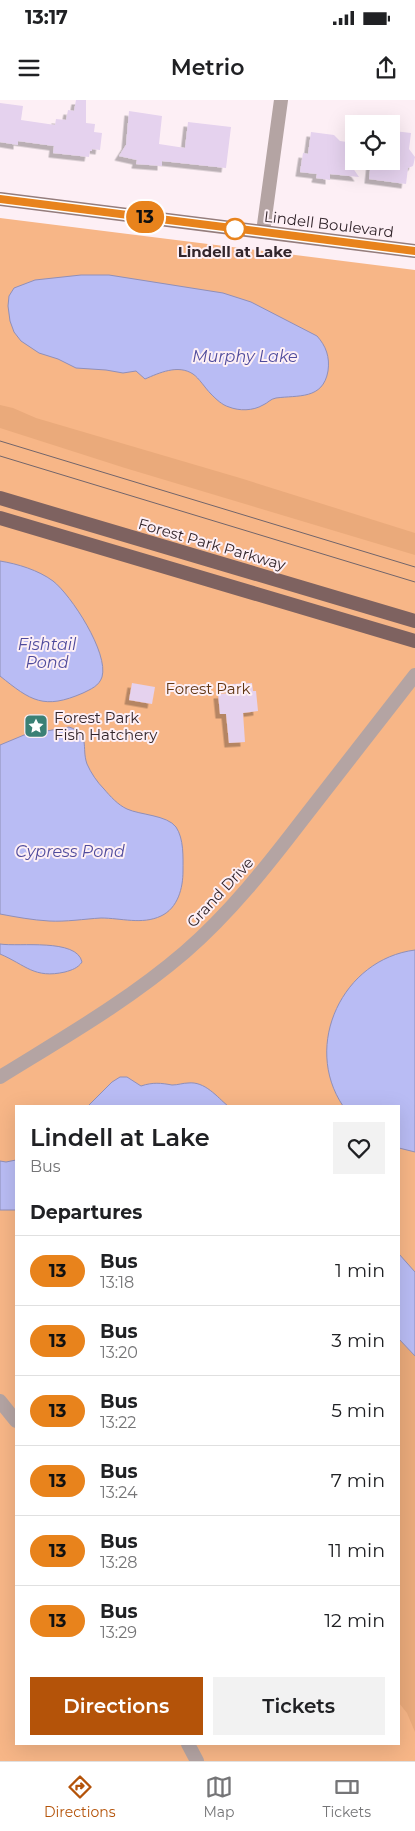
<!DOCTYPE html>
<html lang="en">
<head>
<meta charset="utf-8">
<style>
  :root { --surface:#fff; --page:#f2f2f2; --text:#202124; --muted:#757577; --line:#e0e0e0; --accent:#b45309 }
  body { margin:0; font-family:Montserrat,sans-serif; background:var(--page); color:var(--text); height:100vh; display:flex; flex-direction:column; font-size:19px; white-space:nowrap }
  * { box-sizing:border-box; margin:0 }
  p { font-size:16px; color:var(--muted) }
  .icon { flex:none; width:28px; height:28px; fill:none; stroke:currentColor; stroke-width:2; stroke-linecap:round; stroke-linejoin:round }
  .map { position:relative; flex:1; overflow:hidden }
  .side { position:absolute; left:15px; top:1005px; width:385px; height:640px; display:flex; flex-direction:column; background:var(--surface); border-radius:0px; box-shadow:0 5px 20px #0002 }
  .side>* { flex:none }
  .badge { padding:0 10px; border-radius:16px; font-size:18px; line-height:32px }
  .tools { position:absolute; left:345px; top:15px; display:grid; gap:10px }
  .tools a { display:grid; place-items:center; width:55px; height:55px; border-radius:0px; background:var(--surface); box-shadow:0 5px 20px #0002; font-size:25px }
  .map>.badge { position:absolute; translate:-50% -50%; box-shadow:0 0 0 2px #fff }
  h2 { padding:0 15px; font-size:19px; line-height:45px }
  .round { display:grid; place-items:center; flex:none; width:52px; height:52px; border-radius:0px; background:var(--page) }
  .head { display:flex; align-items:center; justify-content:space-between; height:85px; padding:0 15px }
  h1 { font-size:24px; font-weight:600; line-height:38px }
  .button { display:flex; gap:10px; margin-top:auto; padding:10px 15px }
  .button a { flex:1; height:58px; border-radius:0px; background:var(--accent); color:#fff; font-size:20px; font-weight:600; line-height:58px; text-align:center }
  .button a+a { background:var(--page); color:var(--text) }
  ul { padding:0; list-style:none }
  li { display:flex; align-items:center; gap:15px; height:70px; padding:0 15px; border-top:1px solid var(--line) }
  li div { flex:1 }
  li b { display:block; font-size:19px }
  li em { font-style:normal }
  li .badge { min-width:55px; font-weight:700; text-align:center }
  .status { display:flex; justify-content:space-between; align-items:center; height:35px; padding:0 25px; background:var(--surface); direction:ltr }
  .status svg { height:14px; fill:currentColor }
  header { display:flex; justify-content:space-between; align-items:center; height:65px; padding:0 15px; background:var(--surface); font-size:22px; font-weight:600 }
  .tab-bar { display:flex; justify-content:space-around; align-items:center; height:70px; border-top:1px solid var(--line); background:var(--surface); font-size:14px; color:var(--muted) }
  .tab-bar a { display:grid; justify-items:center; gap:2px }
  .tab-bar .selected { color:var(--accent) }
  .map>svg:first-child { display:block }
  .green { fill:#f7b687; fill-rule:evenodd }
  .forest { fill:#eaaa7b }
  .water { fill:#b9bcf4; stroke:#908fb8 }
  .building { fill:#e5d2ee; filter:url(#shadow) }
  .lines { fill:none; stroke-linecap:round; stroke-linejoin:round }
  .minor { stroke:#b4a4a3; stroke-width:14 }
  .secondary { stroke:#957d7c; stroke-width:14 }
  .primary { stroke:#7e6260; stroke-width:14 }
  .tram { stroke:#72656b; stroke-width:1 }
  .line-casing { stroke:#fff; stroke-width:11 }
  .line { stroke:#e8831c; stroke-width:8 }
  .stop-dot { fill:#fff; stroke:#e8831c; stroke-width:2.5 }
  .labels { text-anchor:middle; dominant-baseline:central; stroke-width:4; stroke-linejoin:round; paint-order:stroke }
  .street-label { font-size:15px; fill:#32252b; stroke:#fdeff5 }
  .stop-label { font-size:15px; font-weight:bold; fill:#32252b; stroke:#fdeff5 }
  .park-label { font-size:15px; fill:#613714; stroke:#fdeff5 }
  .poi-label { font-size:15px; fill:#32252b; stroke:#fdeff5; text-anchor:start }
  .water-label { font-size:16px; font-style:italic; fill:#4f4b9c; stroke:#fdeff5 }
</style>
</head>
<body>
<div class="status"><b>13:17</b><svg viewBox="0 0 49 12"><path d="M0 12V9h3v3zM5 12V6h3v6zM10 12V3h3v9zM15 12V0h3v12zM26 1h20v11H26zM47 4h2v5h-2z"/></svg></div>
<header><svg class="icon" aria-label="menu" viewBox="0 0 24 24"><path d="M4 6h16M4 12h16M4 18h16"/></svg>Metrio<svg class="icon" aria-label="share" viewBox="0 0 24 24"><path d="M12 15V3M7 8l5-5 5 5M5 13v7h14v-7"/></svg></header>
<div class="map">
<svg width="415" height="1661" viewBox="0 0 415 1661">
  <defs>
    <filter id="shadow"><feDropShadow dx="-4.5" dy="4.5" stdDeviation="0" flood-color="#0004"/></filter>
  </defs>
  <rect width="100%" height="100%" fill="#fdeff5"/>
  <path class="green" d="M 0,118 L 415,170 L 415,1661 L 0,1661 ZM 16,1006 L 399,1006 L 399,1644 L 16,1644 Z"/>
  <g class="forest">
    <path d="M 0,305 L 13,308 L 36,318 L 240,378 L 415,433 L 415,455 L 125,368 L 0,328 Z"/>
    <path d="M 399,1239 L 415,1256 L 415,1632 L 407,1613 L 399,1603 Z"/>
  </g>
  <g class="water">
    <path d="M 81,175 L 109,175 L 223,193 L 251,202 L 317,236 C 326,246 330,257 328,271 C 323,300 298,295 276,298 C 270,299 268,303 263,305 C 253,311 239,311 229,307 C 222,305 216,299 211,294 C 205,288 199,278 193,274 C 178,264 159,273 145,279 L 136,271 L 123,273 L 106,270 L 76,268 L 58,259 L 39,253 L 21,241 L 14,232 L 10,221 L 8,206 L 9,196 L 14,188 L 35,180 Z"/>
    <path d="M 0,461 C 18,464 38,470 53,481 C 71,495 109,553 102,577 C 99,586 91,589 83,593 C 44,610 31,601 0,576 Z"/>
    <path d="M 69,627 C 91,634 81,647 87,664 C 91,673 97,682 104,689 C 110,696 118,705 127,709 C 140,715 167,715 176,727 C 184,739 183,757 183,771 C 183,788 178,808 161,816 C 142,825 121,818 101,818 C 84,819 66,822 49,821 C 32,820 16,817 0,814 L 0,645 L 24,635 Z"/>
    <path d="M 0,844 C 19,847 77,838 82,862 C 78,868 72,870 65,872 C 34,879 26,865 0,854 Z"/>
    <path d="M 415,850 L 415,1052 L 399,1048 L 399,1006 L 343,1006 C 302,945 343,859 415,850 Z"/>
    <path d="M 120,977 L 127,977 L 141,986 C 153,982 161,983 172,985 C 178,985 183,983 188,983 C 205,981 217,997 228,1006 L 88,1006 L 112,982 Z"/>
    <path d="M 16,1060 L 16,1110 L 0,1110 L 0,1061 L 6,1062 Z"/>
    <path d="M 399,1154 L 415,1172 L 415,1256 L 399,1239 Z"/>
  </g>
  <g class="building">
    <path d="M 76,0 L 86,0 L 86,23 L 95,24 L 94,32 L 102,33 L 100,50 L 92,49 L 92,51 L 90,51 L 89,57 L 53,53 L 54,46 L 18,41 L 18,45 L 0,42 L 0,3 L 23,6 L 21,20 L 55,25 L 56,19 L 66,20 L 68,10 L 74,11 Z"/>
    <path d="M 129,11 L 162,16 L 159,44 L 185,48 L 188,22 L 231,27 L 226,68 L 162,61 L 162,66 L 136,64 L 137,60 L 119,56 L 126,45 Z"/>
    <path d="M 394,31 L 411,33 L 409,49 L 415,57 L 414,62 L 413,66 L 408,68 L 406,84 L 369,79 L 371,61 L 391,61 L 391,44 Z"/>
    <path d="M 311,32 L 334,35 L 340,41 L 347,42 L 346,58 L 359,77 L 330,74 L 330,80 L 316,78 L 317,74 L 300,72 L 303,53 L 308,54 Z"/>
    <path d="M 132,583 L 155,587 L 152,604 L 129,600 Z"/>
    <path d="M 252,583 L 253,591 L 256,591 L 258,611 L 243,613 L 245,642 L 229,643 L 226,614 L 220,614 L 218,594 L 234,593 L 233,584 Z"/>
  </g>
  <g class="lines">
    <g class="minor">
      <path d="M 263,132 L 281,0"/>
      <path d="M 0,977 C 63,938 128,901 185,852 C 230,813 267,766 303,719 C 340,671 378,623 415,575"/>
      <path d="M 0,1301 L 16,1321"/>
      <path d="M 188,1644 L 197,1661"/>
    </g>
    <path class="secondary" d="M 0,99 L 415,151"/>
    <g class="primary">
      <path d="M 0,398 L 415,521"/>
      <path d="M 0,418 L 415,541"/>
    </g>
    <g class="tram">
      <path d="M 0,341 L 415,467"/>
      <path d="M 0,356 L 415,482"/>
    </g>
  </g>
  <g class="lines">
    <g class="line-casing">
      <path id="line" d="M 0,99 L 415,151"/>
    </g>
    <use href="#line" class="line"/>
  </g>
  <defs>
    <g id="sight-square" transform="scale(1.25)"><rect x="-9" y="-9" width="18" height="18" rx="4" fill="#3b8075" stroke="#fdeff5"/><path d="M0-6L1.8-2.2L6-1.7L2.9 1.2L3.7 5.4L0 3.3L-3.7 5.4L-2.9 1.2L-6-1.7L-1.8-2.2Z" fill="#fff"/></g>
  </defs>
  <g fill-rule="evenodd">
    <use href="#sight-square" x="36" y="626"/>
  </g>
  <circle class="stop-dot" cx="235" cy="129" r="10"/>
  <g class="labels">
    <g class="street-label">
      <text transform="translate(329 124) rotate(7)">Lindell Boulevard</text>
      <text transform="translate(212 444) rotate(16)">Forest Park Parkway</text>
      <text transform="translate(220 792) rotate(-47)">Grand Drive</text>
    </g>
    <g class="stop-label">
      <text x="235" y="151">Lindell at Lake</text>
    </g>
    <g class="park-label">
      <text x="208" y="588">Forest Park</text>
    </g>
    <g class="poi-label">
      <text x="54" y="617">Forest Park<tspan x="54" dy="17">Fish Hatchery</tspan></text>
    </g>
    <g class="water-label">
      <text x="245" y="256">Murphy Lake</text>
      <text x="47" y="544">Fishtail<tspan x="47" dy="18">Pond</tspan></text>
      <text x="70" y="751">Cypress Pond</text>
    </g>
  </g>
</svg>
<div class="tools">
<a><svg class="icon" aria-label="locate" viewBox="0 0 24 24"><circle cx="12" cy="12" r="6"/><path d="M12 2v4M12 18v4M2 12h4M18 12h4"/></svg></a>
</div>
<b class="badge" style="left:145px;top:117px;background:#e8831c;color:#111">13</b>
<section class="side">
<div class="head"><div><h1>Lindell at Lake</h1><p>Bus</p></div><a class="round"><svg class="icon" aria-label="heart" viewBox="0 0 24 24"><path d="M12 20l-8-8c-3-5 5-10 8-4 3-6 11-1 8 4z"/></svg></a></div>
<h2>Departures</h2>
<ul>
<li><span class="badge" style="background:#e8831c;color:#111">13</span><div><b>Bus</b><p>13:18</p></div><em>1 min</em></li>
<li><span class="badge" style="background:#e8831c;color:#111">13</span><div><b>Bus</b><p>13:20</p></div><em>3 min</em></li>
<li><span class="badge" style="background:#e8831c;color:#111">13</span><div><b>Bus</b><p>13:22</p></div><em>5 min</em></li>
<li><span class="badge" style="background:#e8831c;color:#111">13</span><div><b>Bus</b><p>13:24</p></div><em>7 min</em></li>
<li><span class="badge" style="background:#e8831c;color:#111">13</span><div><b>Bus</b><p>13:28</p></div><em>11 min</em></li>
<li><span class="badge" style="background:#e8831c;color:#111">13</span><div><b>Bus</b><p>13:29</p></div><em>12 min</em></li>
</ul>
<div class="button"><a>Directions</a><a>Tickets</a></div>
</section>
</div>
<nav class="tab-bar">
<a class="selected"><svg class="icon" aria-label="directions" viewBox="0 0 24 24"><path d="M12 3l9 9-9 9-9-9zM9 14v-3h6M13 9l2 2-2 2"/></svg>Directions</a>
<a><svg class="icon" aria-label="map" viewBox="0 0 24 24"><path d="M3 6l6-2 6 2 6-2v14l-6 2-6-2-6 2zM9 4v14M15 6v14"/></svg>Map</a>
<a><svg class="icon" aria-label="tickets" viewBox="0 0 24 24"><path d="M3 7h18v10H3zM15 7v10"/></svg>Tickets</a>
</nav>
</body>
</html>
